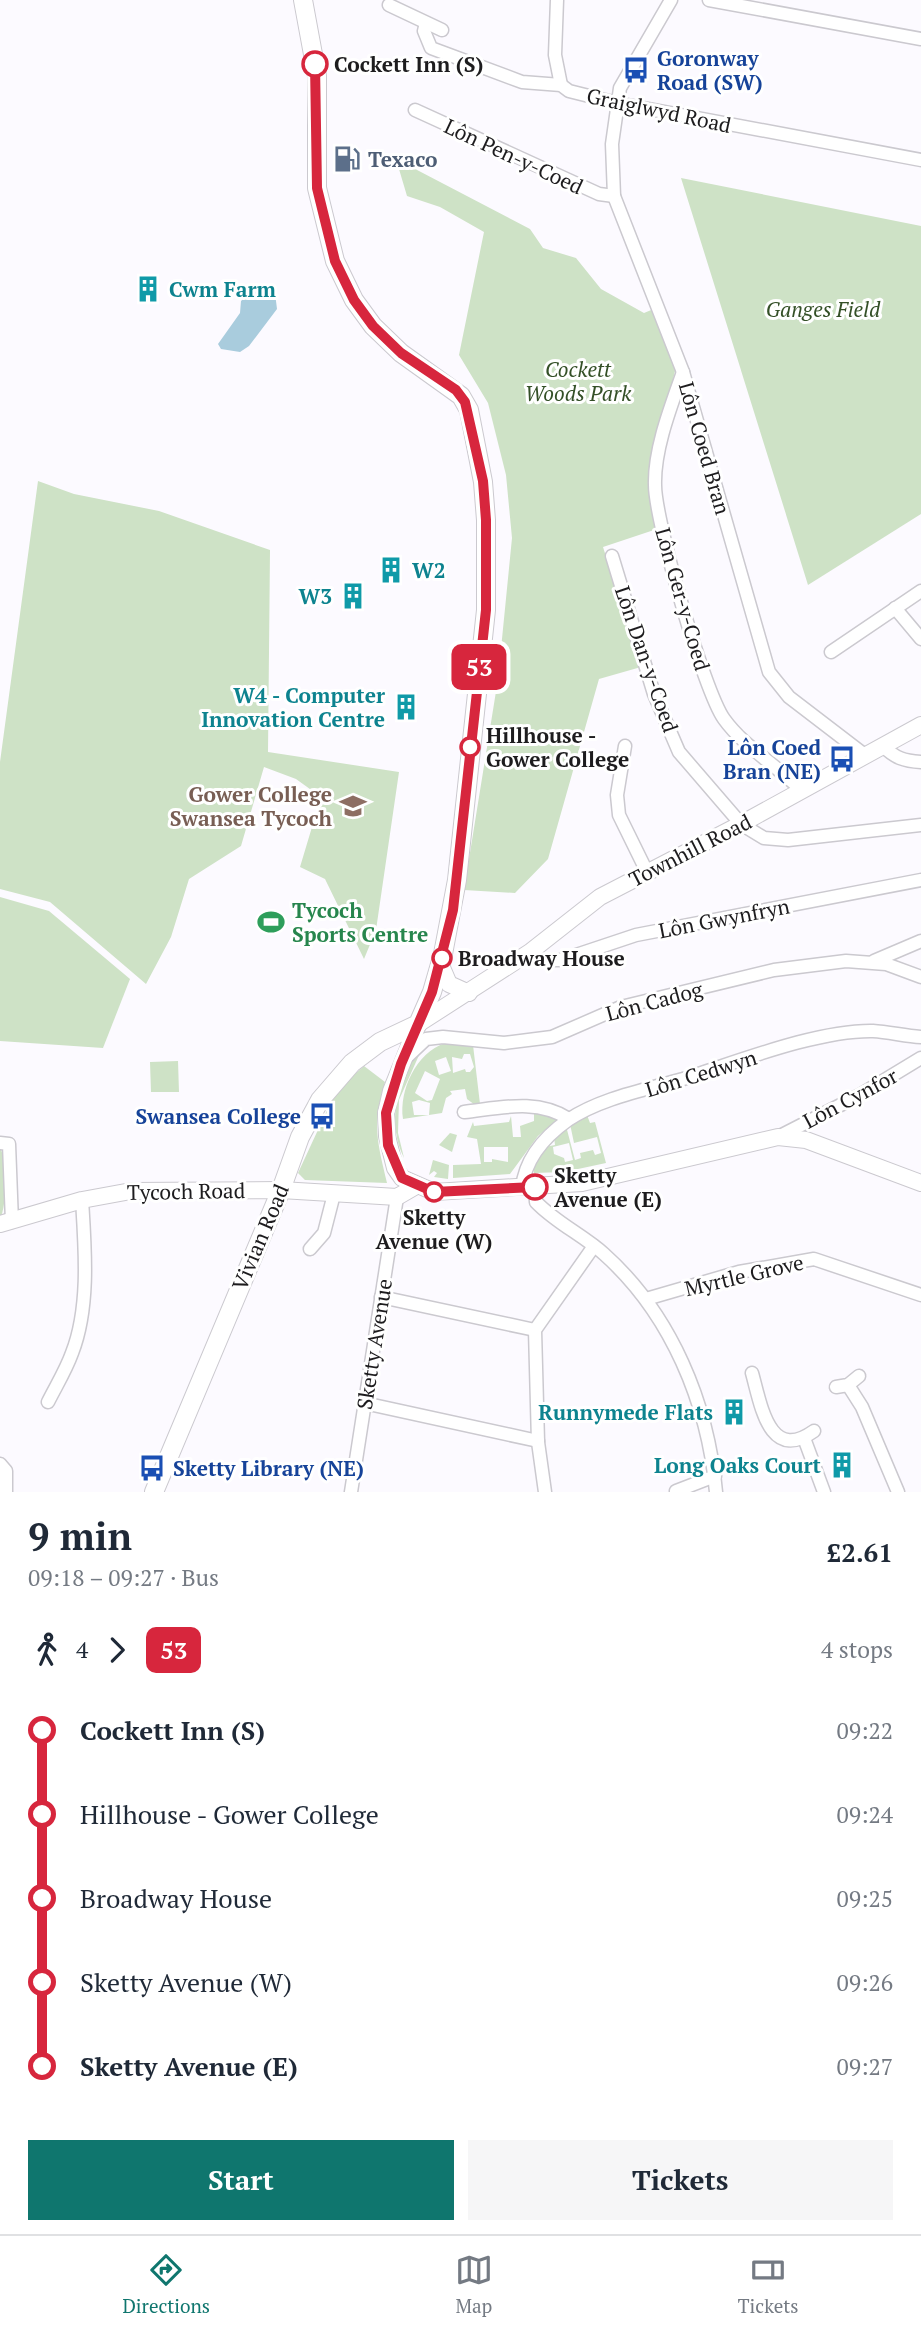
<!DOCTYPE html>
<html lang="en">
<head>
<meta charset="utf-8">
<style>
  :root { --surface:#fff; --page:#f6f6f7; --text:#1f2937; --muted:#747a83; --line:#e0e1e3; --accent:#0f766e }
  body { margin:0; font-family:"PT Serif",serif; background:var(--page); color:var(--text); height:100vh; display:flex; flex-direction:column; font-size:26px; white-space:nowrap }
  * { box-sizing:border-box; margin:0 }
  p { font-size:23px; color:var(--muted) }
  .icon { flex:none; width:38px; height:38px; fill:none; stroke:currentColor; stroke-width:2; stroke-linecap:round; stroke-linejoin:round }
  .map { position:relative; height:1492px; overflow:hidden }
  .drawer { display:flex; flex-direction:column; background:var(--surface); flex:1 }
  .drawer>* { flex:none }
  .badge { padding:0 14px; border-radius:10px; font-size:24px; line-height:46px }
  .map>.badge { position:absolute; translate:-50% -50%; box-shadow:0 0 0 4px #fff }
  .legs { display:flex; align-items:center; gap:10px; height:77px; padding:0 28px; font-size:23px }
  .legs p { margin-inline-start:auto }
  .overview { display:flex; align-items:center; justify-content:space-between; height:119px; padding:0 28px }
  h1 { font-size:38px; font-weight:600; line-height:52px }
  .button { display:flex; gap:14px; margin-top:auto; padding:14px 28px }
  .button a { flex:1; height:80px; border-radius:0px; background:var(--accent); color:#fff; font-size:28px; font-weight:600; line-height:80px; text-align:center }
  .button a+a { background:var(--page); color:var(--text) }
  ul { padding:0 28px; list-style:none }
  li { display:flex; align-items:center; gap:24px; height:84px; font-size:26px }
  li i { display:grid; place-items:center; width:10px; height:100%; margin:0 9px; background:currentColor }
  li i::after { content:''; width:18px; height:18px; margin:-9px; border:5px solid; border-radius:50%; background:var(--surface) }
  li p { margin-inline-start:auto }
  li:first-child i { background:linear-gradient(#0000 50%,currentColor 0) }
  li:last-child i { background:linear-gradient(currentColor 50%,#0000 0) }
  .menu { display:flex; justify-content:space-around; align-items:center; height:98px; border-top:2px solid var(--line); background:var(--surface); font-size:19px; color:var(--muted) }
  .menu a { display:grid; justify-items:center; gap:4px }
  .menu .selected { color:var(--accent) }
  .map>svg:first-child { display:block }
  .green { fill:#cee2c6; fill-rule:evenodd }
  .water { fill:#a9ccdd }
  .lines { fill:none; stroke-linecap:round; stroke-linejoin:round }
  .street-casing { stroke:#cbc9cf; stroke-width:15 }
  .secondary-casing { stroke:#cbc9cf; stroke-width:18 }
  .primary-casing { stroke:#cbc9cf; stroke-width:20 }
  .street { stroke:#fff; stroke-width:12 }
  .secondary { stroke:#fff; stroke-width:16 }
  .primary { stroke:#fff; stroke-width:18 }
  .line-1-casing { stroke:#fff; stroke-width:16 }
  .line-1 { stroke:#d7263d; stroke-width:10 }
  .stop-1-dot { fill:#fff; stroke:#d7263d; stroke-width:3.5 }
  .labels { text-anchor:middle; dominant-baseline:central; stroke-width:6; stroke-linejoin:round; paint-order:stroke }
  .transit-label { font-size:21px; font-weight:bold; fill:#164399; stroke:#fff; text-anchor:start }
  .stop-label { font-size:21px; font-weight:bold; fill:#1d1c1e; stroke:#fff; text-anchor:start }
  .street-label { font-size:21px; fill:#1d1c1e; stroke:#fff }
  .service-label { font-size:21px; font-weight:bold; fill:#4e5e75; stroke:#fff; text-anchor:start }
  .culture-label { font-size:21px; font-weight:bold; fill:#0d838f; stroke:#fff; text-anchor:end }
  .park-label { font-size:21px; font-style:italic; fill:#345027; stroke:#fff }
  .education-label { font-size:21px; font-weight:bold; fill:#785e54; stroke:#fff; text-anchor:end }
  .leisure-label { font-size:21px; font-weight:bold; fill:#27864d; stroke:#fff; text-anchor:start }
</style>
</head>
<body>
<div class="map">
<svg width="921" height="1492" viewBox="0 0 921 1492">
  <rect width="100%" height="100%" fill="#fcfaff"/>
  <g class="green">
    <path d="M 396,159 L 530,229 L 543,248 L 576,258 L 601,289 L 644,313 L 656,308 L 676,367 L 655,455 L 657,529 L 603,547 L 641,667 L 599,679 L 548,859 L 515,893 L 464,890 L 498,679 L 512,538 L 506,475 L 488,403 L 459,355 L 484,232 L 440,207 L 407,196 Z"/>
    <path d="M 681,178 L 921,226 L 921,514 L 808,585 Z"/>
    <path d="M 38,481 L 74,494 L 159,511 L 270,550 L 268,752 L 399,772 L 376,930 L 364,959 L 325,879 L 300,867 L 321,797 L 296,779 L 264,767 L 241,846 L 189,879 L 171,937 L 146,984 L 50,902 L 0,889 L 0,762 Z"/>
    <path d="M 0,897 L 49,911 L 130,979 L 103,1048 L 0,1041 Z"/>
    <path d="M 445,1043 L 473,1045 L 480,1104 L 475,1105 L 467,1099 L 465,1089 L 450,1091 L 452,1094 L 446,1098 L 442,1113 L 403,1119 C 399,1090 416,1053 445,1043 ZM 464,1054 L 470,1054 L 474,1067 L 470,1072 L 466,1072 L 465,1069 L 453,1073 L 452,1057 L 462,1059 ZM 446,1057 L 451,1071 L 439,1075 L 435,1061 ZM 425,1071 L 440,1079 L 432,1100 L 427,1101 L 415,1093 ZM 419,1100 L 430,1103 L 429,1115 L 414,1115 L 412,1102 Z"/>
    <path d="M 418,1052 L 420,1053 L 399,1100 L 398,1133 L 404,1158 C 387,1123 396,1082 418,1052 Z"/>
    <path d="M 178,1061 L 179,1092 L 151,1092 L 150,1062 Z"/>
    <path d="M 364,1066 L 385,1082 C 372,1125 377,1140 387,1183 L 305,1180 L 298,1173 L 336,1091 Z"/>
    <path d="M 534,1113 L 556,1116 L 557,1120 L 538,1136 L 510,1174 L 453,1178 L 453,1165 L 481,1164 L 477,1139 L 467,1137 L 473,1122 L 474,1126 L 509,1122 L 511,1116 L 513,1137 L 521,1137 L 520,1126 L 534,1121 ZM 484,1147 L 508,1147 L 508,1162 L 492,1159 L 492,1162 L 484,1162 Z"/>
    <path d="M 587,1115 L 590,1123 L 595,1122 L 606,1163 L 564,1172 L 534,1173 L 533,1165 L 545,1147 L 555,1145 L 554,1137 L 566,1126 L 575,1160 L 581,1158 L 580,1153 L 593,1150 L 595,1155 L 601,1153 L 597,1137 L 574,1143 L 570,1124 ZM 569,1143 L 573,1160 L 565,1162 L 564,1158 L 554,1154 L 553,1147 Z"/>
    <path d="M 450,1133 L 457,1135 L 452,1152 L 439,1145 Z"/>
    <path d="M 0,1148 C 7,1158 7,1208 0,1218 Z"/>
    <path d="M 433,1160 L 449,1165 L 448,1179 L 434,1177 L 437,1173 L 434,1171 L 429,1175 Z"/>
  </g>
  <path class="water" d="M 262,287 L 275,293 L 277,309 L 249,346 L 240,352 L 221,349 L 218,344 L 240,313 L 241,301 L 255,288 Z"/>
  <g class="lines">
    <g class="street-casing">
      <g id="street">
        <path d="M 557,0 L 555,55 L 561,85"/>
        <path d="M 671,0 L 620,88 L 612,144 L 614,196 L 683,372 L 769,672 L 789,697 L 866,756"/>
        <path d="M 709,0 L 921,39"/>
        <path d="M 389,5 L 442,30"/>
        <path d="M 426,23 L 424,31 L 431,48 L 522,82 L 561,85 L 569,91 L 617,103 L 921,160"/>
        <path d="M 415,110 L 599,194 L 614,196"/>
        <path d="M 683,372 C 671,406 654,449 655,485 C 655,521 704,691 724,719 C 744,747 778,766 802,791"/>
        <path d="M 612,556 L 654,694 L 679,752 L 741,824 L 764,838 L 788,840 L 921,825"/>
        <path d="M 895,608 L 921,639"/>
        <path d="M 831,652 L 921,591"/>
        <path d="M 625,746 L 617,795 L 619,815 L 647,872"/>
        <path d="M 883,746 C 895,758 904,761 921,762"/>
        <path d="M 530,952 L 543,960 L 561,960 L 636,935 L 921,880"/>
        <path d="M 874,961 L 921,941"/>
        <path d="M 408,1056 L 426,1039 L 443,1037 L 504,1043 L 552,1037 L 621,1007 L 774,970 L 846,961 L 886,964 L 921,977"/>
        <path d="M 464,1112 C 500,1108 537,1098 569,1119"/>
        <path d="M 778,1137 L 860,1095 L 921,1058"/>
        <path d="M 0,1143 L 9,1144 L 12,1222"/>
        <path d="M 535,1187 L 536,1202 C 556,1223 583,1235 604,1254 C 671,1314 708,1403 716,1492"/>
        <path d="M 522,1188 C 525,1159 544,1137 568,1120 C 601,1098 645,1090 683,1079 C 737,1062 817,1030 873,1031 C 889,1032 905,1036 921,1037"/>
        <path d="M 310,1249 L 324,1233 L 334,1194"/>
        <path d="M 381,1297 L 535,1330"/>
        <path d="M 646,1299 L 739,1272 L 814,1259 L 921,1295"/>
        <path d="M 752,1373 C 761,1405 769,1463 814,1431"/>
        <path d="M 848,1385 L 862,1407 L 898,1492"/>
        <path d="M 836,1387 L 848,1385 L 859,1376"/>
        <path d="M 48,1402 C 56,1386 66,1370 72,1353 C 90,1307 85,1248 82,1200"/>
        <path d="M 364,1403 L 538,1441"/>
        <path d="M 804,1438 L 824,1492"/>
        <path d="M 0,1464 L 6,1471 L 6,1492"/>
        <path d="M 676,1491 L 715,1476"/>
        <path d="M 351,1492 L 397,1197"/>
        <path d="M 545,1492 L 538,1442 L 535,1330 L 594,1246"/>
      </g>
    </g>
    <g class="secondary-casing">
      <g id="secondary">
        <path d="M 921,725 L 741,824 L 600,897 L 530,952 L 418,1024 L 391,1091 L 386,1113 L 387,1136 L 395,1168 L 402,1178 L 434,1192 L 582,1183 L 778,1137 L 806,1140 L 921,1183"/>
        <path d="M 440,963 L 449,984 L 469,993"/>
        <path d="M 0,1224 L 82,1200 L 131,1191 L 281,1190 L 397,1197 L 416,1186"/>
      </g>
    </g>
    <g class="primary-casing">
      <path id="primary" d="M 154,1492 L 281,1190 L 300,1137 L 320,1100 L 352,1063 L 380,1042 L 418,1024 L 432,992 L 443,954 L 457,880 L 486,610 L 486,520 L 483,482 L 469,410 L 461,396 L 401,353 L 373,326 L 354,300 L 335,261 L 317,188 L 317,76 L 303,0"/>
    </g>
    <use href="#street" class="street"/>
    <use href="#secondary" class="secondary"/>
    <use href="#primary" class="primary"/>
  </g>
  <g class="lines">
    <g class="line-1-casing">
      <path id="line-1" d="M 315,64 L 317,188 L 335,261 L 354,300 L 373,326 L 401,353 L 456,390 L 465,402 L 483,481 L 486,520 L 486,610 L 453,910 L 432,992 L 401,1064 L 386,1113 L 388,1145 L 402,1178 L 434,1192 L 535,1187"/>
    </g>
    <use href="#line-1" class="line-1"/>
  </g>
  <defs>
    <g id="bus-bare" transform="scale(2.1)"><path d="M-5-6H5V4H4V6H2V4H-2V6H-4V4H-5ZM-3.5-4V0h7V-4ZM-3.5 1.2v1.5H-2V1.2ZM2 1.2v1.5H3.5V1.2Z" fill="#1a4fb4" stroke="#fff" stroke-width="2.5" paint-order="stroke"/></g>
    <g id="fuel-bare" transform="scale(2.1)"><path d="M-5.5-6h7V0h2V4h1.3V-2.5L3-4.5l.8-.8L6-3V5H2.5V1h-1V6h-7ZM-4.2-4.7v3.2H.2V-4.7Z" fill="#5c6f8a" stroke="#fff" stroke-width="2.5" paint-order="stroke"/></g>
    <g id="building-bare" transform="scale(2.1)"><path d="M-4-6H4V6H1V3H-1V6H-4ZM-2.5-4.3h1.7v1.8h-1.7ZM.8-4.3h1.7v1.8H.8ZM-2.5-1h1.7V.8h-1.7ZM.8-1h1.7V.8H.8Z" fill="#0f9aa8" stroke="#fff" stroke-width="2.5" paint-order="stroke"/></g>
    <g id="university-bare" transform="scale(2.1)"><path d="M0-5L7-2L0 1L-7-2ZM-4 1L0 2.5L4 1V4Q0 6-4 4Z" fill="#8d6e63" stroke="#fff" stroke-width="2.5" paint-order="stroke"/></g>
    <g id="stadium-bare" transform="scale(2.1)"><path d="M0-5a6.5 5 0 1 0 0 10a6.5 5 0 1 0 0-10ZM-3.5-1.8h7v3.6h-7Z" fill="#2e9e5b" stroke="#fff" stroke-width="2.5" paint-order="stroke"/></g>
  </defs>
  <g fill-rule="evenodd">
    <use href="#bus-bare" x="636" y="70"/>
    <use href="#fuel-bare" x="347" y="159"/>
    <use href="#building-bare" x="148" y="289"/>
    <use href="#building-bare" x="391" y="570"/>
    <use href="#building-bare" x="353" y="596"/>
    <use href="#building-bare" x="406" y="707"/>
    <use href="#bus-bare" x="842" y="759"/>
    <use href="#university-bare" x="353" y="806"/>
    <use href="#stadium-bare" x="271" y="922"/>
    <use href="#bus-bare" x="322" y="1116"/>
    <use href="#building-bare" x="734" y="1412"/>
    <use href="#building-bare" x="842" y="1465"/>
    <use href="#bus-bare" x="152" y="1468"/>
  </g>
  <g class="stop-1-dot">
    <circle cx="315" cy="64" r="12"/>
    <circle cx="470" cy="747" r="9"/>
    <circle cx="442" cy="958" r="9"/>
    <circle cx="535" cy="1187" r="12"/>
    <circle cx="434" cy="1192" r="9"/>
  </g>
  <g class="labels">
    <g class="transit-label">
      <text x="657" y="58">Goronway<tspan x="657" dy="24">Road (SW)</tspan></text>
      <text x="821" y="747" text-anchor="end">Lôn Coed<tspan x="821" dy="24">Bran (NE)</tspan></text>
      <text x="301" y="1116" text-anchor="end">Swansea College</text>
      <text x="173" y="1468">Sketty Library (NE)</text>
    </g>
    <g class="stop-label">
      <text x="334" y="64">Cockett Inn (S)</text>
      <text x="486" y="735">Hillhouse -<tspan x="486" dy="24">Gower College</tspan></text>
      <text x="458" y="958">Broadway House</text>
      <text x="554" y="1175">Sketty<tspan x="554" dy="24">Avenue (E)</tspan></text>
      <text x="434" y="1217" text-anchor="middle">Sketty<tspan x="434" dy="24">Avenue (W)</tspan></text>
    </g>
    <g class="street-label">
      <text transform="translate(659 110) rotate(12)">Graiglwyd Road</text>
      <text transform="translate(514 156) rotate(25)">Lôn Pen-y-Coed</text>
      <text transform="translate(705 448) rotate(74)">Lôn Coed Bran</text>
      <text transform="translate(683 599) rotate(74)">Lôn Ger-y-Coed</text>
      <text transform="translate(647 659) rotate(71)">Lôn Dan-y-Coed</text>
      <text transform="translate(690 850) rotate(-27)">Townhill Road</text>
      <text transform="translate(724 918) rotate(-11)">Lôn Gwynfryn</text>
      <text transform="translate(654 1001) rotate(-15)">Lôn Cadog</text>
      <text transform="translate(701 1073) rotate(-17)">Lôn Cedwyn</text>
      <text transform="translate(850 1098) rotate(-28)">Lôn Cynfor</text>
      <text transform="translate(186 1191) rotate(-1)">Tycoch Road</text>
      <text transform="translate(260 1237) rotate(-67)">Vivian Road</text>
      <text transform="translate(744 1275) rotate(-13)">Myrtle Grove</text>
      <text transform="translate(374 1344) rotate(-81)">Sketty Avenue</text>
    </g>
    <g class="service-label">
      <text x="368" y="159">Texaco</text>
    </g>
    <g class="culture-label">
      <text x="169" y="289" text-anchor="start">Cwm Farm</text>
      <text x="412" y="570" text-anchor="start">W2</text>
      <text x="332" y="596">W3</text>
      <text x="385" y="695">W4 - Computer<tspan x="385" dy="24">Innovation Centre</tspan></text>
      <text x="713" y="1412">Runnymede Flats</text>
      <text x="821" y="1465">Long Oaks Court</text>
    </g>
    <g class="park-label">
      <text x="823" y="309">Ganges Field</text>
      <text x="578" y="369">Cockett<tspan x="578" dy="24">Woods Park</tspan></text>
    </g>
    <g class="education-label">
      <text x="332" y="794">Gower College<tspan x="332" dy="24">Swansea Tycoch</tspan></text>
    </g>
    <g class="leisure-label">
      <text x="292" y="910">Tycoch<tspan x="292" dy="24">Sports Centre</tspan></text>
    </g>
  </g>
</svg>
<b class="badge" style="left:479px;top:667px;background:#d7263d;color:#fff">53</b>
</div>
<section class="drawer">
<div class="overview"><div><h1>9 min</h1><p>09:18 – 09:27 · Bus</p></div><b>£2.61</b></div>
<div class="legs"><svg class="icon" aria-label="walk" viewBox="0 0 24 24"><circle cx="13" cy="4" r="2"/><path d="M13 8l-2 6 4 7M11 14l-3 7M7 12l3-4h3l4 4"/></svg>4<svg class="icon" aria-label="forward" viewBox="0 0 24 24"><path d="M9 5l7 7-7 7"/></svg><b class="badge" style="background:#d7263d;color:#fff">53</b><p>4 stops</p></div>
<ul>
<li><i style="color:#d7263d"></i><b>Cockett Inn (S)</b><p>09:22</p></li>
<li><i style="color:#d7263d"></i><span>Hillhouse - Gower College</span><p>09:24</p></li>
<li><i style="color:#d7263d"></i><span>Broadway House</span><p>09:25</p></li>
<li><i style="color:#d7263d"></i><span>Sketty Avenue (W)</span><p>09:26</p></li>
<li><i style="color:#d7263d"></i><b>Sketty Avenue (E)</b><p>09:27</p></li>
</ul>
<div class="button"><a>Start</a><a>Tickets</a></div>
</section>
<nav class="menu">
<a class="selected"><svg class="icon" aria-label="directions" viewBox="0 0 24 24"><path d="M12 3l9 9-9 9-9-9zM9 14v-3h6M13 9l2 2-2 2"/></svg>Directions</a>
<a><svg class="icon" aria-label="map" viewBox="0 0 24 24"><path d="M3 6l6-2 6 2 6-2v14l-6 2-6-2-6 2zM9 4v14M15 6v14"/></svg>Map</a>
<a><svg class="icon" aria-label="tickets" viewBox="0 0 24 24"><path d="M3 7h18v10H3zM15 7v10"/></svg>Tickets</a>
</nav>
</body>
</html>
